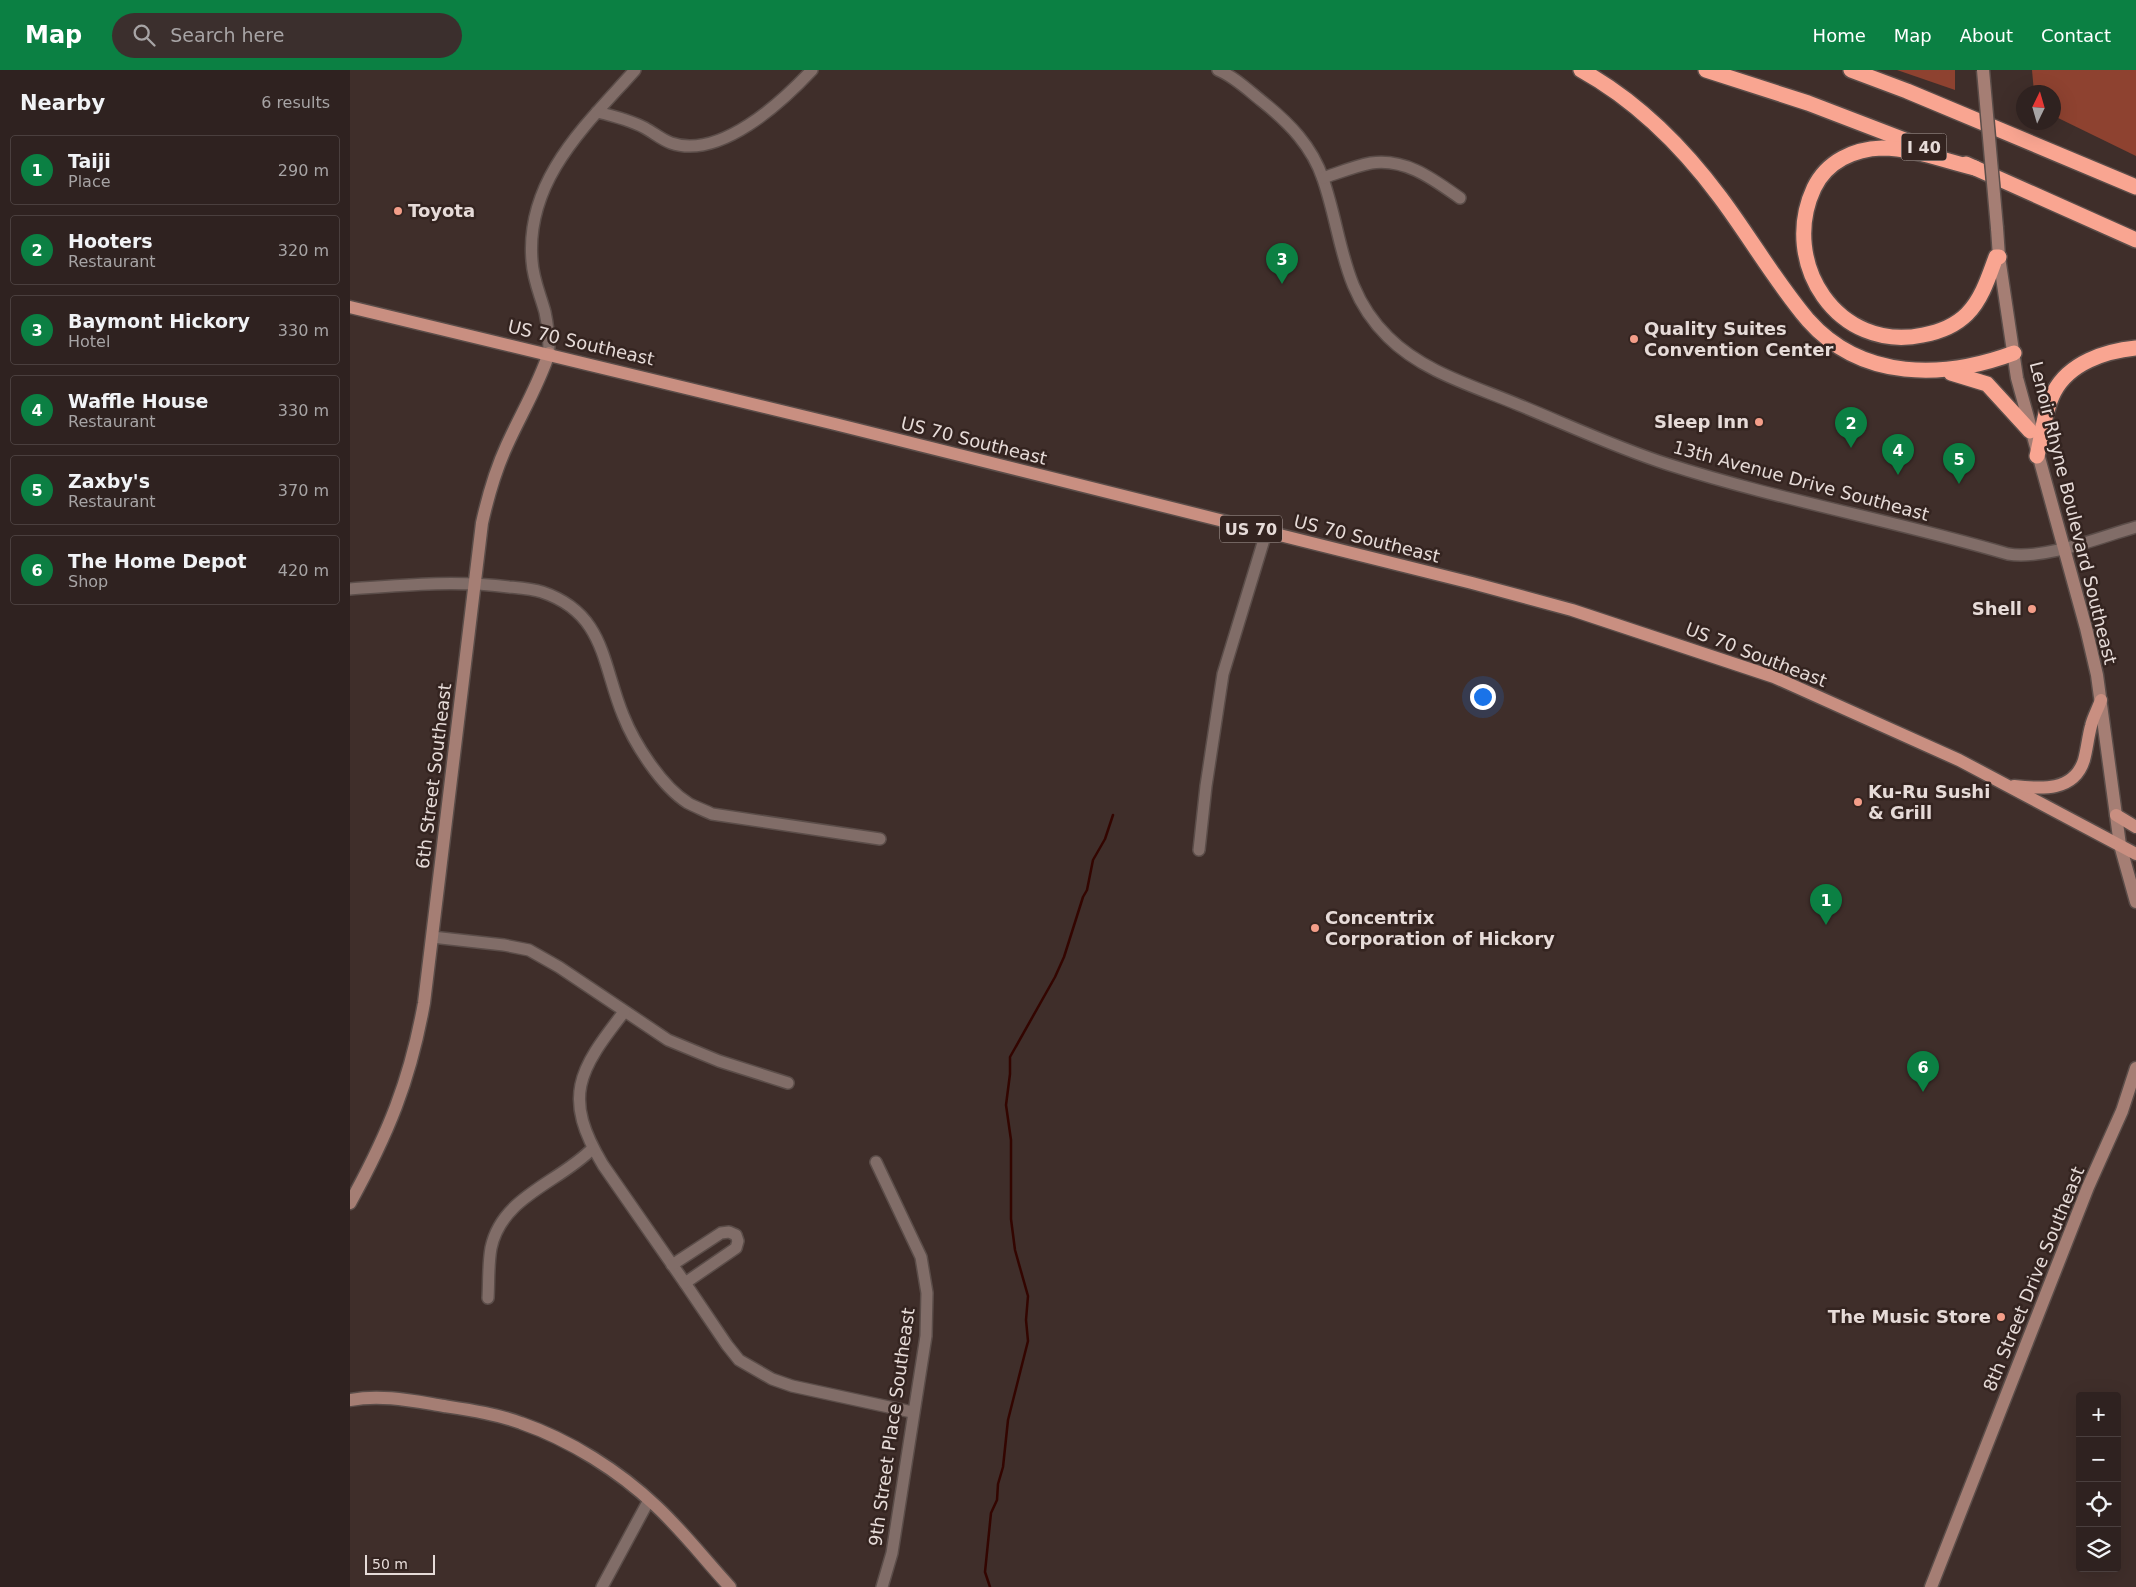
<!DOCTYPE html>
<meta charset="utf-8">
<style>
body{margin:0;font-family:"DejaVu Sans",sans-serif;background:#3b2f2d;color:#f1f3f6}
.controls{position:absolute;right:15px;bottom:15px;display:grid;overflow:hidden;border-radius:5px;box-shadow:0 5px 20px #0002}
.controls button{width:45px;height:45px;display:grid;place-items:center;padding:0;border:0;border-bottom:1px solid #4a3f3e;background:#2f2220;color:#f1f3f6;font:25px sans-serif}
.compass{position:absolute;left:1666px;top:15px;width:45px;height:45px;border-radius:50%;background:#2f2220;box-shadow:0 5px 20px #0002;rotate:5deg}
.scale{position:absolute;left:15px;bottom:12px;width:70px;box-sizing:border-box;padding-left:5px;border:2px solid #e6dbd8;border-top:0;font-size:14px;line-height:18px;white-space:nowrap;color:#e6dbd8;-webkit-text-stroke:4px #342420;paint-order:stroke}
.you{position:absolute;left:1132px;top:626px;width:18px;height:18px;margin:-12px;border:4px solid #fff;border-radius:50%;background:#1a73e8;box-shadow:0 0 0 8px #1a73e833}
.badge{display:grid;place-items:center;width:32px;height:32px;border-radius:50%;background:#0b8043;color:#fff;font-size:16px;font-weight:700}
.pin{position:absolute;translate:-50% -41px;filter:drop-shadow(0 1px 2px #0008)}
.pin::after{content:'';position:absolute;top:26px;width:18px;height:15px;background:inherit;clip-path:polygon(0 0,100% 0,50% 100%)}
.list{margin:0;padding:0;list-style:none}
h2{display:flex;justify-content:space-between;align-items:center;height:65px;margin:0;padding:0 20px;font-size:21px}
h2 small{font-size:16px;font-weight:400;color:#a7a4a5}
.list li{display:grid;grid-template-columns:32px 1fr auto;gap:15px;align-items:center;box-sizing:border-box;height:70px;margin:0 10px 10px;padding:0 10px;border:1px solid #4a3f3e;border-radius:5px}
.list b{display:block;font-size:19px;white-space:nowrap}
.list p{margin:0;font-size:16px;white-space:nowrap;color:#a7a4a5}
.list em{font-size:16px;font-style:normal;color:#a7a4a5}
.icon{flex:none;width:28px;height:28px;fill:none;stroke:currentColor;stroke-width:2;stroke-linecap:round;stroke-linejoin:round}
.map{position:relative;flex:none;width:1786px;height:1517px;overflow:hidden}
header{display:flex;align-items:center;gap:30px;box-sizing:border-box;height:70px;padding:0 25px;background:#0b8043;color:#fff}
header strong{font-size:24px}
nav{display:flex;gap:28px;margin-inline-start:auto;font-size:18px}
.search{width:350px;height:45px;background:#3b2f2d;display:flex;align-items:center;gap:12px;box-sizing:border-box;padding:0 18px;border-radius:28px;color:#a7a4a5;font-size:19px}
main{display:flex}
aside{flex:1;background:#2f2220}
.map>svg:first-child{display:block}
.green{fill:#8e4230}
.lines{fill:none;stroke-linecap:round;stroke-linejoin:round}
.stream{stroke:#330500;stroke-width:2.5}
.street-casing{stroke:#5b4d49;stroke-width:14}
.secondary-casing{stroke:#5b4d49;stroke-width:15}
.primary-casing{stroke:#5b4d49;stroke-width:15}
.highway-casing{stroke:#5b4d49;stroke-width:18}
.street{stroke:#816d68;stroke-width:11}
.secondary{stroke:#a57e74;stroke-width:12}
.primary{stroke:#c98f81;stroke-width:12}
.highway{stroke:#f9a591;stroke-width:15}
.secondary-bridge-casing{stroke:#5b4d49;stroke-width:15;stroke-linecap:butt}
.secondary-bridge{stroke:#a57e74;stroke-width:12}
.poi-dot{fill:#f49e89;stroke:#342420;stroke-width:2}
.labels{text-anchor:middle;stroke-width:5;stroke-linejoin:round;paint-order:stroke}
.shield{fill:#342420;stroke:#b1a4a1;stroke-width:1}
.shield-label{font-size:16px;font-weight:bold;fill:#e6dbd8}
.poi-label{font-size:18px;font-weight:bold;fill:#e6dbd8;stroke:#342420;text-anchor:start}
.street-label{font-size:18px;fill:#e6dbd8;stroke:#342420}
</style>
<header>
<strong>Map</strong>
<div class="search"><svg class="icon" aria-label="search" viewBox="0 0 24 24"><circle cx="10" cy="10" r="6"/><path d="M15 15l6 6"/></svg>Search here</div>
<nav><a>Home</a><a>Map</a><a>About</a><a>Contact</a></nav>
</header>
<main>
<aside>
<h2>Nearby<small>6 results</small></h2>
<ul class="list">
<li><span class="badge">1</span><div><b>Taiji</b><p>Place</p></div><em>290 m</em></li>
<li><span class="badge">2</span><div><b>Hooters</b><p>Restaurant</p></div><em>320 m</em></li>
<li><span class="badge">3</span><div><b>Baymont Hickory</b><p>Hotel</p></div><em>330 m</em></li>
<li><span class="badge">4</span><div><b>Waffle House</b><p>Restaurant</p></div><em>330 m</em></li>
<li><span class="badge">5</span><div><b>Zaxby's</b><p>Restaurant</p></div><em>370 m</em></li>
<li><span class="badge">6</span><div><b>The Home Depot</b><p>Shop</p></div><em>420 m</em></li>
</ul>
</aside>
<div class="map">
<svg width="1786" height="1517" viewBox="0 0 1786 1517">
<rect width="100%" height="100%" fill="#3f2e2a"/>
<!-- green -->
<g class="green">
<polygon points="1547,0 1605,0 1605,20"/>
<polygon points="1682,0 1786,0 1786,86 1704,46 1704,22 1684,22"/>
</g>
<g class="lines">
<!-- stream -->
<polyline class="stream" points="640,1517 635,1502 641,1443 647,1430 648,1414 653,1397 658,1350 678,1271 676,1250 678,1226 665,1180 661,1149 661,1070 656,1035 660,1004 660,987 705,907 714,887 733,827 737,820 743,790 755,769 763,745"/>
<defs>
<g id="street">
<path d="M868,0C885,7 899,21 913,32C939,53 962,76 973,109C993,167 991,221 1038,267C1073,302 1124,316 1169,335C1218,355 1267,378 1317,394C1429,430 1546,451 1658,484C1695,490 1750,467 1786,457"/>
<path d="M247,42C264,46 280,50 295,58C304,63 312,70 321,73C370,90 432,32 462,0"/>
<path d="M973,108C988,103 1005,96 1021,93C1056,88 1083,109 1110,128"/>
<path d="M199,283C199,269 198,256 195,242C190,224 183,209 182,191C175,110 236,55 285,0"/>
<path d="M0,519C53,515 106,510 159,517C169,518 182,519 192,522C255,543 252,594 273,645C284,673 311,716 338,733C345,737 354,740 362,744L530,769"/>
<polyline points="849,780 856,716 873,604 916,463"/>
<polyline points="82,867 154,875 179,880 209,897 318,970 369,991 438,1013"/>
<path d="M274,942C228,1001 212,1027 253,1095L335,1213L377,1275L389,1290L422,1309L442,1316L562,1342"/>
<polyline points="526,1092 571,1187 577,1223 576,1266 542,1483 532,1517"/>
<polyline points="322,1195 371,1163 379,1162 386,1165 388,1171 386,1178 335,1213"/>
<path d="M138,1228C139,1212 138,1195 141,1178C152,1126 209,1113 243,1078"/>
<polyline points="252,1517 299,1430"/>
</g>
<g id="secondary">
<polyline points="1647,158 1649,187 1667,308 1736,558 1747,605 1770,775 1786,832"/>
<path d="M0,1133C38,1064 60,1011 74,933L132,453C138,426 145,401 157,375C171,344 188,316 199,283"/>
<path d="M0,1330C32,1324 63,1331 94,1336C120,1340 147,1344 171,1353C220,1370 269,1401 306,1436C333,1461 355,1490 380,1517"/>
<polyline points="1581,1517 1738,1117 1772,1041 1786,998"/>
</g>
<g id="primary">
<polyline points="0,237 485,354 1122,513 1222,540 1424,607 1609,690 1786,784"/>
<path d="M1664,716C1691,719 1724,722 1734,690C1737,679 1738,667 1741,656C1743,647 1748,639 1751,630"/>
<polyline points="1766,745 1786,757"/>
</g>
<g id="highway">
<path d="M1231,0C1287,31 1332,76 1370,127C1400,167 1425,211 1458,250C1512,311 1594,309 1664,283"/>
<polyline points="1356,0 1458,33 1578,79"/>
<polyline points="1501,0 1557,21 1786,117"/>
<polyline points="1616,94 1786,170"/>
<path d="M1625,98C1595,91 1563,78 1532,78C1504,79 1477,91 1464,118C1429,193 1488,283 1573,265C1589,262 1606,255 1617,244C1632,229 1639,206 1646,187H1649"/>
<polyline points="1601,303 1637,314 1680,361"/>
<path d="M1687,386C1692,366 1694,341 1704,322C1719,293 1755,281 1786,278"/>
</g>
</defs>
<!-- street casing -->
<use href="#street" class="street-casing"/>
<!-- secondary casing -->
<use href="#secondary" class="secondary-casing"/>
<!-- primary casing -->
<use href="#primary" class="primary-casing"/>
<!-- highway casing -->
<use href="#highway" class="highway-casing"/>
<!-- street -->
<use href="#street" class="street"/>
<!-- secondary -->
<use href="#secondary" class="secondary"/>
<!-- primary -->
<use href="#primary" class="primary"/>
<!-- highway -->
<use href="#highway" class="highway"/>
<defs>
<polyline id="secondary-bridge" points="1633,0 1647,158"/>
</defs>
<!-- secondary-bridge casing -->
<use href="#secondary-bridge" class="secondary-bridge-casing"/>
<!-- secondary-bridge -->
<use href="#secondary-bridge" class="secondary-bridge"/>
</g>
<!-- markers -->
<g class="poi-dot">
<circle cx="48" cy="141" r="5"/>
<circle cx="1284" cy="269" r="5"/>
<circle cx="1409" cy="352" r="5"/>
<circle cx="1682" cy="539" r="5"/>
<circle cx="1508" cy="732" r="5"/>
<circle cx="965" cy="858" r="5"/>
<circle cx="1651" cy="1247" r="5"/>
</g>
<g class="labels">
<!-- shield labels -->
<g class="shield">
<rect x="1551.5" y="63.5" width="45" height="27" rx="4"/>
<rect x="870" y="445.5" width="62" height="27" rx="4"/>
</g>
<g class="shield-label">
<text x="1574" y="83">I 40</text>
<text x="901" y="465">US 70</text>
</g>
<!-- poi labels -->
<g class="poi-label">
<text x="58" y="147">Toyota</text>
<text x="1294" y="265">Quality Suites<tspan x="1294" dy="21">Convention Center</tspan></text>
<text x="1399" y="358" text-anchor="end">Sleep Inn</text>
<text x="1672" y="545" text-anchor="end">Shell</text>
<text x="1518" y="728">Ku-Ru Sushi<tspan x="1518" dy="21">&amp; Grill</tspan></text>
<text x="975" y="854">Concentrix<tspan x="975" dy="21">Corporation of Hickory</tspan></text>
<text x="1641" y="1253" text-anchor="end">The Music Store</text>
</g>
<!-- street labels -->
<g class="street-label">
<text transform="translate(231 273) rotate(13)" y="6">US 70 Southeast</text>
<text transform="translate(624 371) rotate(14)" y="6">US 70 Southeast</text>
<text transform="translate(1451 411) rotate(15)" y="6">13th Avenue Drive Southeast</text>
<text transform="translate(1723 443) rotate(76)" y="6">Lenoir Rhyne Boulevard Southeast</text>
<text transform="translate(1017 469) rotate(14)" y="6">US 70 Southeast</text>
<text transform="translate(1406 585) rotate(21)" y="6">US 70 Southeast</text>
<text transform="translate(84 706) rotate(-83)" y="6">6th Street Southeast</text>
<text transform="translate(1684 1209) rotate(-68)" y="6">8th Street Drive Southeast</text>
<text transform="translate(542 1357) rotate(-82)" y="6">9th Street Place Southeast</text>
</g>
</g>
</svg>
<div class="controls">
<button>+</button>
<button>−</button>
<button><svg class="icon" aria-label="locate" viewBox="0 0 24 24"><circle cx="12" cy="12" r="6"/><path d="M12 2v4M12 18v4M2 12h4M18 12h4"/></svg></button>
<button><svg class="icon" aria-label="layers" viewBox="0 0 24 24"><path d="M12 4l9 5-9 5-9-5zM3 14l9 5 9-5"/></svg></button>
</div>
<svg class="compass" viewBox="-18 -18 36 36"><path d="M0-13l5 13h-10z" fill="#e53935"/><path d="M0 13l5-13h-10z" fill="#a7a4a5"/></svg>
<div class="scale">50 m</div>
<div class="you"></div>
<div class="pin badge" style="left:1476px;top:855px">1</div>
<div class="pin badge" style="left:1501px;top:378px">2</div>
<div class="pin badge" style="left:932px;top:214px">3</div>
<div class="pin badge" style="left:1548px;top:405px">4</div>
<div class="pin badge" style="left:1609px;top:414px">5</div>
<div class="pin badge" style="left:1573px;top:1022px">6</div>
</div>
</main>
